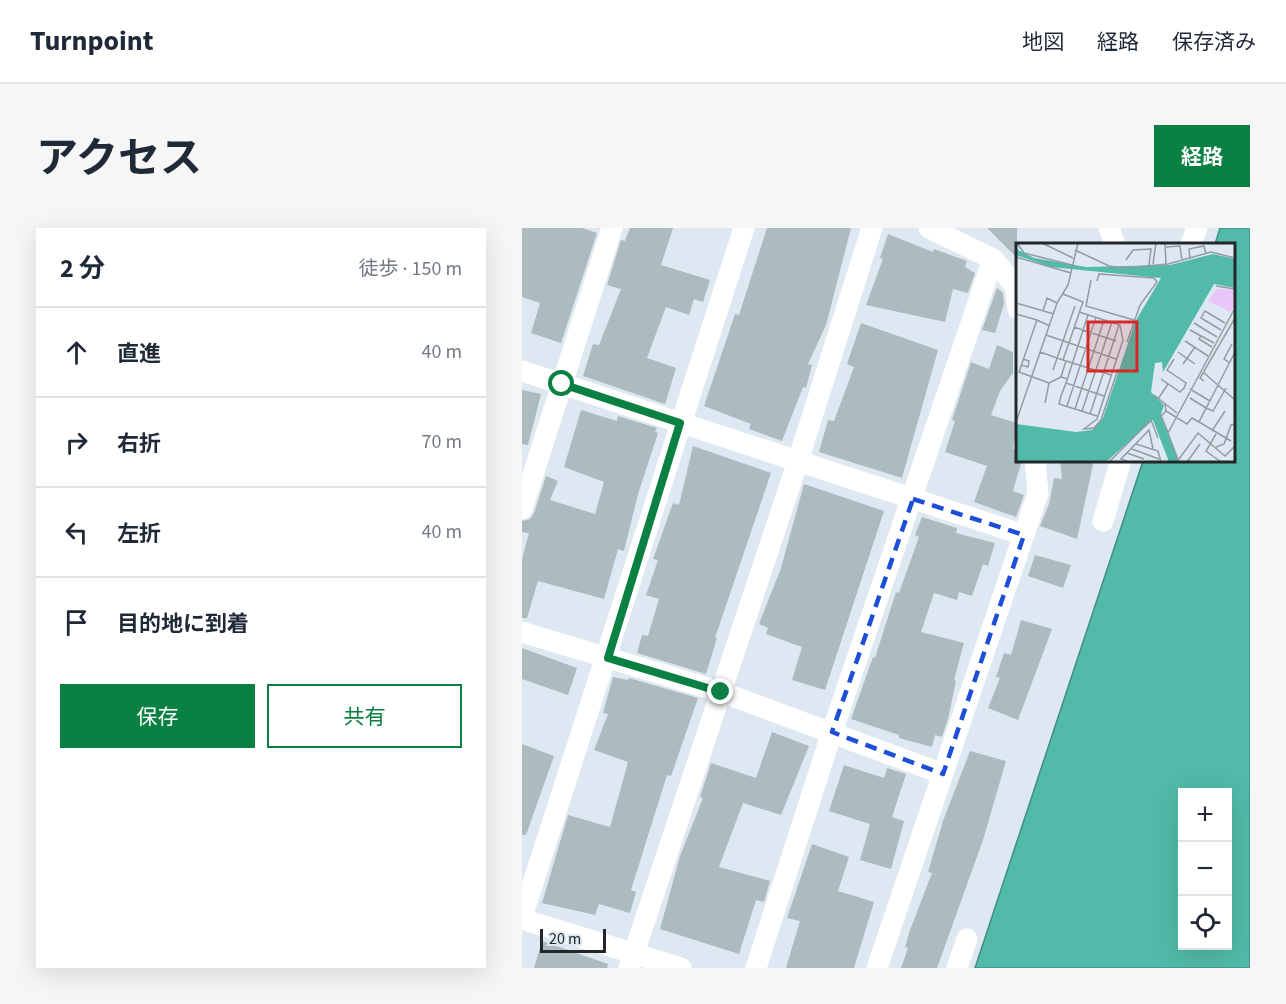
<!DOCTYPE html>
<html lang="ja">
<meta charset="utf-8">
<style>
body{margin:0;font-family:"Source Sans 3","Noto Sans JP",sans-serif;background:#f6f6f7;color:#1f2937}
.controls{position:absolute;right:18px;bottom:18px;display:grid;overflow:hidden;border-radius:0px;box-shadow:0 6px 24px #0002}
.controls button{width:54px;height:54px;display:grid;place-items:center;padding:0;border:0;border-bottom:2px solid #e0e1e3;background:#fff;color:#1f2937;font:30px sans-serif}
.scale{position:absolute;left:18px;bottom:15px;width:66px;box-sizing:border-box;padding-left:6px;border:3px solid #23272a;border-top:0;font-size:16px;line-height:21px;white-space:nowrap;color:#23272a;-webkit-text-stroke:4px #dee8f2;paint-order:stroke}
.stop{position:absolute;width:18px;height:18px;margin:-14px;border:4px solid #0b8043;border-radius:50%;background:#fff}
.stop.end{background:#0b8043;border-color:#fff;box-shadow:0 2px 6px #0008}
.list{margin:0;padding:0;list-style:none}
h2{display:flex;justify-content:space-between;align-items:center;height:78px;margin:0;padding:0 24px;font-size:26px}
h2 small{font-size:20px;font-weight:400;color:#747a83}
.list li{display:grid;grid-template-columns:39px 1fr auto;gap:18px;align-items:center;box-sizing:border-box;height:90px;padding:0 24px;border-top:2px solid #e0e1e3}
.list b{display:block;font-size:22px;white-space:nowrap}
.list em{font-size:20px;font-style:normal;color:#747a83}
.actions{display:flex;gap:12px;padding:18px 24px}
.actions a{flex:1;padding:14px 0;border:2px solid #0b8043;border-radius:0px;text-align:center;font-size:21px;color:#0b8043}
.actions .main{background:#0b8043;color:#fff}
.icon{flex:none;width:33px;height:33px;fill:none;stroke:currentColor;stroke-width:2;stroke-linecap:round;stroke-linejoin:round}
.map{position:relative;flex:none;width:728px;height:740px;overflow:hidden;border-radius:0px}
header{display:flex;align-items:center;gap:36px;box-sizing:border-box;height:84px;padding:0 30px;background:#fff;border-bottom:2px solid #e0e1e3}
header strong{font-size:28px}
nav{display:flex;gap:33px;margin-inline-start:auto;font-size:21px}
.intro{display:flex;align-items:center;justify-content:space-between;box-sizing:border-box;height:144px;padding:0 36px}
h1{margin:0;font-size:42px}
.button{padding:15px 27px;border-radius:0px;background:#0b8043;color:#fff;font-size:21px;font-weight:700}
main{display:flex;gap:36px;padding:0 36px}
aside{flex:1;background:#fff;border-radius:0px;box-shadow:0 6px 24px #0002}
.map>svg:first-child{display:block}
.water{fill:#51baa8;stroke:#438e82;stroke-width:1.5;fill-rule:evenodd}
.building{fill:#acbbbe}
.lines{fill:none;stroke-linecap:round;stroke-linejoin:round}
.minor{stroke:#fff;stroke-width:21}
.route{stroke:#0b8043;stroke-width:8}
.marked{fill:none;stroke:#1d4ed8;stroke-width:4.5;stroke-dasharray:12 8;stroke-linejoin:round}
.inset-road{fill:none;stroke:#939ba2;stroke-width:1.5}
.view{fill:#d62828;fill-opacity:0.15;stroke:#d62828;stroke-width:3}
.inset-edge{fill:none;stroke:#23272a;stroke-width:3}
</style>
<header>
<strong>Turnpoint</strong>
<nav><a>地図</a><a>経路</a><a>保存済み</a></nav>
</header>
<div class="intro"><h1>アクセス</h1><a class="button">経路</a></div>
<main>
<aside>
<h2>2 分<small>徒歩 · 150 m</small></h2>
<ul class="list">
<li><svg class="icon" aria-label="ahead" viewBox="0 0 24 24"><path d="M12 20V5M6 11l6-6 6 6"/></svg><div><b>直進</b></div><em>40 m</em></li>
<li><svg class="icon" aria-label="right" viewBox="0 0 24 24"><path d="M7 20v-9h11M14 6l5 5-5 5"/></svg><div><b>右折</b></div><em>70 m</em></li>
<li><svg class="icon" aria-label="left" viewBox="0 0 24 24"><path d="M17 20v-9H6M10 6l-5 5 5 5"/></svg><div><b>左折</b></div><em>40 m</em></li>
<li><svg class="icon" aria-label="arrive" viewBox="0 0 24 24"><path d="M6 21V4h12l-3 4 3 4H6"/></svg><div><b>目的地に到着</b></div></li>
</ul>
<div class="actions"><a class="main">保存</a><a>共有</a></div>
</aside>
<div class="map">
<svg width="728" height="740" viewBox="0 0 728 740">
<rect width="100%" height="100%" fill="#dee8f2"/>
<!-- water -->
<path class="water" d="M698,0H728V740H453L621,233L712,232V16H693ZM660,564H706V718H660Z"/>
<!-- building -->
<g class="building">
<polygon points="0,0 60,0 75,5 39,115 9,105 18,75 0,69"/>
<polygon points="108,0 151,0 139,37 188,52 181,74 172,71 167,87 144,79 125,130 154,140 143,176 61,148 71,116 77,117 99,61 85,57 99,12 103,13"/>
<polygon points="245,0 329,0 304,97 286,136 290,137 284,160 281,159 260,213 227,201 229,196 182,178 213,86 217,87"/>
<polygon points="465,0 495,0 495,30"/>
<polygon points="366,6 411,24 412,21 445,33 443,39 453,45 446,65 431,61 423,94 344,77 361,31 358,30"/>
<polygon points="475,60 481,65 482,76 473,105 460,102"/>
<polygon points="339,95 416,122 380,250 297,224 306,192 312,193 332,139 325,136"/>
<polygon points="475,117 491,124 491,145 478,163 469,187 495,195 491,221 495,222 495,232 500,232 491,263 502,267 494,289 452,274 465,238 423,224 433,193 430,192 449,134 467,141"/>
<polygon points="0,162 19,166 6,217 0,216"/>
<polygon points="59,182 95,193 96,188 135,200 133,204 136,205 116,266 102,323 96,321 82,371 16,353 5,390 0,390 0,331 7,305 0,304 0,293 8,291 12,285 24,248 36,253 28,272 73,286 82,254 42,239"/>
<polygon points="171,218 249,245 193,410 195,410 184,446 115,425 120,407 126,408 137,371 124,367 136,332 131,331 151,275 157,277"/>
<polygon points="538,232 572,232 555,311 518,298 527,276 532,250 540,251"/>
<polygon points="282,256 362,283 303,462 270,452 280,419 244,406 246,400 237,396 259,340"/>
<polygon points="400,289 435,300 434,305 473,315 466,338 461,336 450,368 437,364 435,372 412,365 399,404 442,415 432,452 434,453 426,491 420,509 413,507 410,519 377,510 377,507 329,491 351,429 353,430 374,364 377,365 397,309 393,307"/>
<polygon points="513,327 549,337 541,360 506,348"/>
<polygon points="499,392 530,401 496,492 466,480 478,450 474,449 482,425 489,427"/>
<polygon points="0,420 55,440 46,467 0,451"/>
<polygon points="91,449 106,452 107,450 176,470 149,548 145,547 109,662 114,664 108,685 77,676 73,687 20,675 46,587 88,599 106,534 72,522 86,486 81,485"/>
<polygon points="250,504 287,518 259,587 221,575 197,639 248,653 242,674 234,672 217,726 138,701 158,628 181,570 178,569 189,535 234,550"/>
<polygon points="0,516 32,528 4,607 0,607"/>
<polygon points="448,523 484,533 461,612 415,740 379,740 386,720 383,719 388,702 410,645 406,644 421,593"/>
<polygon points="322,537 362,550 365,540 384,546 370,589 382,593 369,641 338,632 348,596 307,583"/>
<polygon points="290,616 327,629 316,663 352,674 332,740 264,740 278,693 265,690"/>
<polygon points="20,713 86,736 85,740 12,740"/>
</g>
<g class="lines">
<!-- minor -->
<g class="minor">
<polyline points="407,0 471,31 493,58 496,81"/>
<polyline points="587,0 593,16"/>
<polyline points="669,16 675,0"/>
<polyline points="0,143 502,307"/>
<polyline points="0,281 90,0"/>
<polyline points="581,293 599,232"/>
<polyline points="0,404 199,464 421,546"/>
<polyline points="0,689 222,0"/>
<polyline points="0,691 159,740"/>
<polyline points="107,740 276,233 350,0"/>
<polyline points="234,740 310,504 471,31"/>
<polyline points="355,740 516,265 513,232"/>
<polyline points="435,740 445,711"/>
</g>
</g>
<g class="lines">
<!-- route -->
<polyline class="route" points="40,156 158,195 86,430 199,464"/>
</g>
<!-- marked area -->
<path class="marked" d="M391,271L502,307L421,546L310,504Z"/>
<!-- overview -->
<g transform="translate(494 15)">
<rect width="219" height="219" fill="#dee8f2"/>
<path d="M200,46L219,47V61L214,69L192,58Z" fill="#e8c6f8"/>
<path d="M0,6L18,15L70,24L154,22L197,11L219,16V45L198,41L147,129L146,119L139,120L135,149L148,162L145,171L163,219H153L137,177L90,219H0V181L60,189L76,187L87,175L119,79L145,35L35,24L0,12Z" fill="#51baa8"/>
<path class="inset-road" d="M1,0L8,10L56,22M26,0L57,15M149,0L150,21M150,4L164,3L166,18M59,7L93,23L108,25L152,21L195,9L219,15M0,14L55,30M174,16L173,6L188,3L190,11M110,17L117,7L135,6L133,22M137,21L140,0M75,37L70,63L118,77M81,38L83,31L138,35L141,39L124,62L111,99M200,43L219,46M0,60L38,71M27,68L31,55L41,60M63,69L104,82M0,71L21,77M178,80L201,94M58,84L100,98M174,87L198,100M205,87L185,75L189,68L209,80M30,92L100,116M185,93L183,96L196,104M169,98L192,113M24,109L47,117L67,59L47,51M162,109L179,121M47,117L95,132M50,118L45,134L52,136M214,120L208,116L216,101M167,121L179,104M5,122L12,124L13,118L7,116M102,126L85,177L78,185L68,186L81,176L107,97L104,82M37,127L59,63M187,129L219,157M145,136L164,149L168,145L170,140L151,127L158,116M188,138L184,135L219,75M33,140L3,129L21,77L34,83M50,140L72,72M174,146L194,158M138,152L161,170M174,155L190,165M142,156L152,141M29,160L33,140L45,134M149,161L150,168L171,181L176,175L183,179M51,163L80,74M190,165L197,168L210,145M59,166L88,77M66,168L96,79M150,168L145,173L152,189M74,171L103,82M81,173L43,161L45,153L50,140L88,153M0,179L41,60L52,42L62,0M196,188L209,168M200,191L190,208L205,219M215,198L183,179L219,109M120,201L142,208L145,219M200,204L208,201L215,182L219,181M116,206L143,216M111,210L128,216M163,216L182,190L209,213L219,203M93,219L135,177L142,195M113,219L105,216L133,187L137,206M163,219L152,190L219,65M171,219L184,201"/>
<path class="view" d="M72,79H121V128H72Z"/>
<rect width="219" height="219" class="inset-edge"/>
</g>
</svg>
<div class="controls">
<button>+</button>
<button>−</button>
<button><svg class="icon" aria-label="locate" viewBox="0 0 24 24"><circle cx="12" cy="12" r="6"/><path d="M12 2v4M12 18v4M2 12h4M18 12h4"/></svg></button>
</div>
<div class="scale">20 m</div>
<div class="stop" style="left:40px;top:156px"></div>
<div class="stop end" style="left:199px;top:464px"></div>
</div>
</main>
